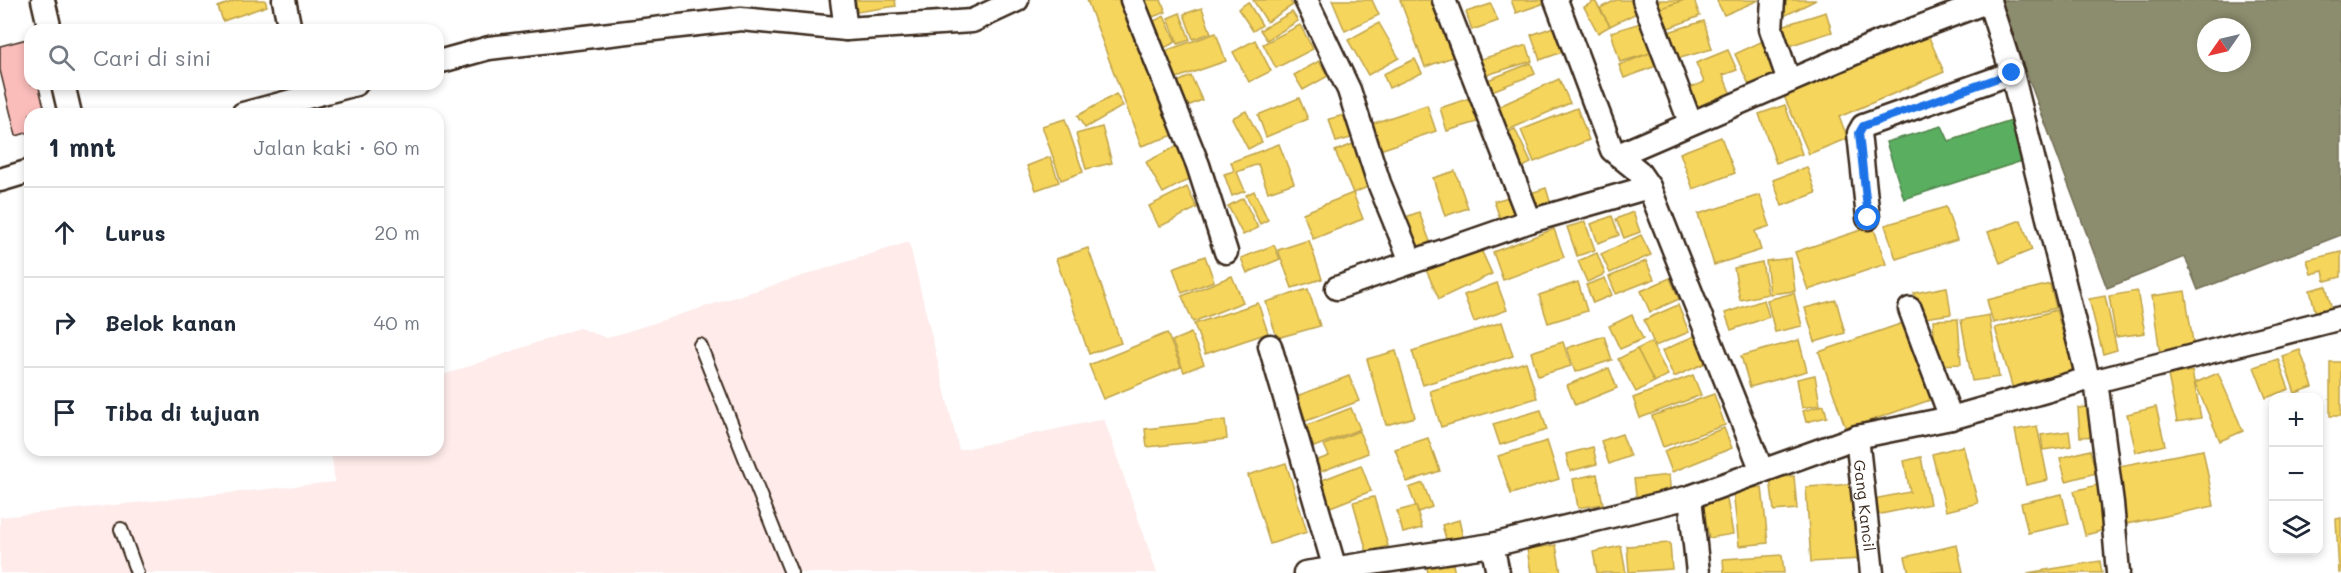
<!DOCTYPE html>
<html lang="id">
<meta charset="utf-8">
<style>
body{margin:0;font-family:Mali,sans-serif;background:#f6f6f7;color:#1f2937}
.controls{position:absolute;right:18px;bottom:18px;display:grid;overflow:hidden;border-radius:12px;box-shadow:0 3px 9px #0003}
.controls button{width:54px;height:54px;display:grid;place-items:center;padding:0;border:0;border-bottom:2px solid #e0e1e3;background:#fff;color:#1f2937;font:30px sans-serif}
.compass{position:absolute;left:2197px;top:18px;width:54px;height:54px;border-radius:50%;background:#fff;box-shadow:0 3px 9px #0003;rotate:236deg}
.stop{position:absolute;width:18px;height:18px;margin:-14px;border:4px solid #1a73e8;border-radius:50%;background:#fff}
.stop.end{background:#1a73e8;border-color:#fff;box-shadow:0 2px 6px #0008}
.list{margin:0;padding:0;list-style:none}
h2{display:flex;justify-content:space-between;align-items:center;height:78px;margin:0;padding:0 24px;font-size:26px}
h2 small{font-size:20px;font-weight:400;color:#747a83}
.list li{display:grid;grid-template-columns:39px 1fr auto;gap:18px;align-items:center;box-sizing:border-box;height:90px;padding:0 24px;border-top:2px solid #e0e1e3}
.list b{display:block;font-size:22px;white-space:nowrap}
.list em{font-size:20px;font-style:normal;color:#747a83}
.icon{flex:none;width:33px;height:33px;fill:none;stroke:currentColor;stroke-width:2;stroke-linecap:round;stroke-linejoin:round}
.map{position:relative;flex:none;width:2341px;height:573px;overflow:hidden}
.search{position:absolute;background:#fff;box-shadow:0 3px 9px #0003;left:24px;top:24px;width:420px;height:66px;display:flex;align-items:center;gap:15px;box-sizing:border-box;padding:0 21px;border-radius:18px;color:#747a83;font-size:22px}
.panel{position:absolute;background:#fff;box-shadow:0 3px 9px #0003;left:24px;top:108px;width:420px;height:348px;border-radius:18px}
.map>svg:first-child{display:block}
.built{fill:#feebea}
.homes{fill:#f6d55c;stroke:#bea249;stroke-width:1.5}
.public{fill:#5aae61;stroke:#51864d;stroke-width:1.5}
.industry{fill:#8c8c6e;stroke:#746f56;stroke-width:1.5;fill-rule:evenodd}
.building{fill:#fabdba;stroke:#3b2a1e;stroke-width:1.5}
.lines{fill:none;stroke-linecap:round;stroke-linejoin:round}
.lane-casing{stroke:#3b2a1e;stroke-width:16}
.street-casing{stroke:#3b2a1e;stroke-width:27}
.lane{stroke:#fff;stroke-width:12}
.street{stroke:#fff;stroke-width:22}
.route{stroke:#1a73e8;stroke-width:8}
.labels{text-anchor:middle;stroke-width:6;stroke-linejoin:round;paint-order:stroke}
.street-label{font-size:16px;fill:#3b2a1e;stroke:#fff}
</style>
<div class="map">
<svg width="2341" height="573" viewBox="0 0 2341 573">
<rect width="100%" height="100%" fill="#fff"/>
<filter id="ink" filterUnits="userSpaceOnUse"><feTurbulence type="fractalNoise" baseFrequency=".0167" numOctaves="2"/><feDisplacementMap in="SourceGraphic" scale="12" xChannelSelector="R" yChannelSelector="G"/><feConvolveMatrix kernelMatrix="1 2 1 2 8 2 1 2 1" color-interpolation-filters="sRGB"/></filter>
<g filter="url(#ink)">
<!-- built -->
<polygon class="built" points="909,242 959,450 1104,419 1157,573 0,573 0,517 335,482 331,450 438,450 438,377 579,328 607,338"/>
<!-- homes -->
<g class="homes">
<polygon points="237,0 265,0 267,6 223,21 218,7"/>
<polygon points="856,0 895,0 896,6 857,12"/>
<polygon points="1087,0 1125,0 1174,135 1141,146"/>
<polygon points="1136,0 1161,0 1166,12 1144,20"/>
<polygon points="1253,0 1289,0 1293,5 1267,22"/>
<polygon points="1332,0 1372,0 1379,15 1345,31"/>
<polygon points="1400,0 1438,0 1458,55 1425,67"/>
<polygon points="1511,0 1551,0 1551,1 1516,13"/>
<polygon points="1616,0 1635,0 1641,11 1610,26 1600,8"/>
<polygon points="1656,0 1684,0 1659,9"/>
<polygon points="1684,0 1694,0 1700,16 1666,29 1659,9"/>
<polygon points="1719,0 1759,0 1724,15 1717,1"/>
<polygon points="1776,0 1816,0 1784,16"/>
<polygon points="1595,1 1610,26 1598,33 1584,7"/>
<polygon points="1248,2 1262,25 1253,31 1238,9"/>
<polygon points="1491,4 1498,21 1472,30 1466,12"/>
<polygon points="1202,8 1211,33 1193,39 1184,14"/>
<polygon points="1292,12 1298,21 1267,40 1260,30"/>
<polygon points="1826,12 1832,32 1782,48 1775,28"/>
<polygon points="1180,13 1190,40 1178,44 1168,18"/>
<polygon points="1164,16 1176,42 1160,50 1148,24"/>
<polygon points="1704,21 1712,49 1673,60 1665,33"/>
<polygon points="1644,22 1654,52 1620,62 1611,32"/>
<polygon points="1379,23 1399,58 1368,75 1348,40"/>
<polygon points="1300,25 1313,49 1276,68 1263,44"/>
<polygon points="1559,25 1568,50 1540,60 1531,35"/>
<polygon points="1216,33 1226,61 1171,80 1162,52"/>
<polygon points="1928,35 1944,72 1839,117 1848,138 1809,154 1784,96"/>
<polygon points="1255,40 1271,71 1249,82 1233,52"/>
<polygon points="1763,41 1771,59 1783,76 1752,91 1735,54"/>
<polygon points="1527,45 1532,61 1483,76 1478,60"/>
<polygon points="1728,50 1737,70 1723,75 1732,97 1696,112 1687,89 1704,82 1696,63"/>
<polygon points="1650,53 1656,66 1624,78 1619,65"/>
<polygon points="1415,59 1422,73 1389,88 1383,74"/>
<polygon points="1319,61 1328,76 1303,90 1294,75"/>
<polygon points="1531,63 1535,74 1492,91 1488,80"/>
<polygon points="1191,76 1202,100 1183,108 1173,84"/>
<polygon points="1559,79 1570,103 1501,133 1491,110"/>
<polygon points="1116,94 1123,106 1085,128 1077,116"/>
<polygon points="1473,97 1481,121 1447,131 1440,108"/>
<polygon points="1299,98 1308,119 1266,137 1258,115"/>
<polygon points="1427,105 1436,131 1377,151 1368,125"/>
<polygon points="1785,105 1802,154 1776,163 1759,114"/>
<polygon points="1577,108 1589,140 1534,162 1521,130"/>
<polygon points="1246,111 1262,142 1248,149 1232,118"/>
<polygon points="1348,114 1355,137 1336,142 1329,119"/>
<polygon points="1065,119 1083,172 1061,180 1042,126"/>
<polygon points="2015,120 2028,159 1962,180 1949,141"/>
<polygon points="1102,127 1112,163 1086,169 1076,134"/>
<polygon points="1515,129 1531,163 1515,171 1499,136"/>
<polygon points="1721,137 1735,173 1693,189 1680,153"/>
<polygon points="1356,143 1373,185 1353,193 1335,151"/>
<polygon points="1181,144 1197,175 1163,193 1146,162"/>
<polygon points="1279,144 1294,183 1268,192 1258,164 1237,172 1245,191 1232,196 1224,174 1234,171 1231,162"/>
<polygon points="1050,157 1059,182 1036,190 1027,166"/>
<polygon points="1807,167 1816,193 1782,206 1773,180"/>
<polygon points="1455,171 1468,208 1445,216 1433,178"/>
<polygon points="1187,187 1197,208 1159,227 1149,206"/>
<polygon points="1546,188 1552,208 1531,214 1525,195"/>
<polygon points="1254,191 1268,220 1260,224 1246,195"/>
<polygon points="1353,193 1363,219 1313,239 1303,213"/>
<polygon points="1517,195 1524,214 1501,221 1494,201"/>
<polygon points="1760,195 1770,226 1755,231 1761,250 1714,265 1698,214"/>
<polygon points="1243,198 1258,228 1243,235 1228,206"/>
<polygon points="1946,207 1957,240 1896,259 1885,225"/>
<polygon points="1419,212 1432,247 1411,255 1398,220"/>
<polygon points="1633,212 1640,232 1624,238 1616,219"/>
<polygon points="1612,216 1619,235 1598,243 1591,224"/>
<polygon points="2021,220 2032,250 2000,263 1988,232"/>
<polygon points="1585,222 1595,250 1577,256 1567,227"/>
<polygon points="1873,226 1886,264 1808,290 1795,252"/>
<polygon points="1554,229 1564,257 1503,280 1493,252"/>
<polygon points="1641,235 1651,255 1610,273 1601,254"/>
<polygon points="1309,240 1322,279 1292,288 1278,250"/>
<polygon points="1478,243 1492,274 1439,299 1423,263"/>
<polygon points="1274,245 1280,259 1247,273 1241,258"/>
<polygon points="1088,248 1121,343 1089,354 1056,259"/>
<polygon points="2341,252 2341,277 2325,281 2323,271 2311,274 2307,260"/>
<polygon points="1597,253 1605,274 1587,282 1578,261"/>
<polygon points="1205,256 1214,281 1182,293 1173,268"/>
<polygon points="1791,258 1795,291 1770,294 1766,261"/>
<polygon points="1646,261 1654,279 1616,294 1609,277"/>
<polygon points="1762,262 1768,294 1740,300 1734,268"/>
<polygon points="1232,276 1243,302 1193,322 1182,296"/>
<polygon points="1605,278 1612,295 1593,303 1586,285"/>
<polygon points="1670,278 1679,299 1650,312 1641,291"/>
<polygon points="1578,282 1587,311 1548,323 1539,295"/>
<polygon points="1497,283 1507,310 1474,322 1464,295"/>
<polygon points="2050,284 2056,308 1993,323 1987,300"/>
<polygon points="2326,286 2333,314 2317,318 2310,290"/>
<polygon points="1947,287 1951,314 1918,319 1914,293"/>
<polygon points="1308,289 1320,326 1277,338 1266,302"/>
<polygon points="2137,291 2145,333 2116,337 2109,296"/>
<polygon points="2185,291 2194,349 2160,354 2152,296"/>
<polygon points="1794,293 1802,326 1775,332 1767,300"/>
<polygon points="2105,296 2117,350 2103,354 2089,299"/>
<polygon points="1764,300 1769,317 1731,330 1725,313"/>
<polygon points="1836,300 1845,333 1815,342 1805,308"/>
<polygon points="1258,303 1268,333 1205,354 1194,324"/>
<polygon points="1678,305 1689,332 1655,346 1644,320"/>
<polygon points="2056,310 2074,371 2013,389 1995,328"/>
<polygon points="1632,315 1643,339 1620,349 1609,326"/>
<polygon points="1989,315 1999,377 1972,381 1961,320"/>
<polygon points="1958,319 1961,364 1936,365 1933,320"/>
<polygon points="1502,322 1513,356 1423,385 1412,351"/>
<polygon points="1906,322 1933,399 1846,429 1819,352"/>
<polygon points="1167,333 1181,367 1103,399 1089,365"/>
<polygon points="1191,333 1204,364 1184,372 1172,341"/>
<polygon points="1698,334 1710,361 1674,377 1662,351"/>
<polygon points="1604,336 1612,360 1575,372 1567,348"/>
<polygon points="1799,340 1807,371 1750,387 1741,356"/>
<polygon points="1563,342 1571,366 1538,376 1531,352"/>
<polygon points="1651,342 1668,375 1654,382 1637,349"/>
<polygon points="1637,349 1654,382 1636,392 1618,359"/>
<polygon points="2300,350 2313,387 2295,393 2282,356"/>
<polygon points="1396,351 1415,417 1386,425 1367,359"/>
<polygon points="2278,359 2289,389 2266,398 2254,367"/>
<polygon points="1526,362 1537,398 1441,427 1430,391"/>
<rect x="2330" y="362" width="11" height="54"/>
<polygon points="1609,368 1617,388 1575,405 1567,385"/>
<polygon points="2192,371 2201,418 2177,422 2168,375"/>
<polygon points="2218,373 2243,431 2220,441 2195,383"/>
<polygon points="1693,375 1701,395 1640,418 1633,398"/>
<polygon points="1815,375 1820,405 1802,408 1797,379"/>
<polygon points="1349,376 1359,401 1306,421 1297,396"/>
<polygon points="1714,394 1725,425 1663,447 1652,416"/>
<polygon points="1824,405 1827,417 1806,422 1803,411"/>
<polygon points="2097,406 2100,436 2080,437 2078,408"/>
<polygon points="2156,407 2165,445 2136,452 2127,414"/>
<polygon points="1351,408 1360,429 1314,447 1305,426"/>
<polygon points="1541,410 1547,430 1500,445 1493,424"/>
<polygon points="1225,420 1227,439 1147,447 1145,429"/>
<polygon points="2037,426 2048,480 2026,485 2015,430"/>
<polygon points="1724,428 1732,448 1672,472 1664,451"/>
<polygon points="1359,431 1368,453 1320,472 1315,461 1329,456 1324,445"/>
<polygon points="2069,431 2071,446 2043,450 2041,435"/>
<polygon points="1622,434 1630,456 1609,464 1601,441"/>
<polygon points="1428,438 1440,471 1407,482 1395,449"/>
<polygon points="1547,441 1559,479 1511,494 1498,456"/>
<polygon points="1963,446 1978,503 1946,511 1932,454"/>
<polygon points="1593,447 1597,464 1570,471 1566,454"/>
<polygon points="2090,450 2096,473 2066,481 2060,458"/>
<polygon points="2203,450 2214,506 2126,524 2114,467"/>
<polygon points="1921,457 1930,504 1876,515 1873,499 1910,492 1904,461"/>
<polygon points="1286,463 1307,532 1270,544 1248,475"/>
<polygon points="1361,465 1371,491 1328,508 1317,482"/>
<polygon points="1597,474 1603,504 1578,508 1573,479"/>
<polygon points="1669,475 1671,498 1637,502 1634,479"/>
<polygon points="1794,476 1797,509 1774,511 1770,478"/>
<polygon points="1423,483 1432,507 1418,512 1409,488"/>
<polygon points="1855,484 1860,559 1811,562 1806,487"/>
<polygon points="2101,484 2113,528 2085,535 2074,491"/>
<polygon points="1762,487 1768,543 1739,546 1733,490"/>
<polygon points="1726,494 1733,534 1709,538 1702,498"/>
<polygon points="2062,494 2069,524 2028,533 2021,503"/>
<polygon points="1374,497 1388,546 1367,552 1353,502"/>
<polygon points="1416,506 1422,528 1403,533 1397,511"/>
<polygon points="2341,518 2341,573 2339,573 2336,519"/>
<polygon points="1459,520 1464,542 1448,546 1442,525"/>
<polygon points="1670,543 1672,569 1629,572 1627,546"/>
<polygon points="1556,545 1561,573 1531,573 1527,549"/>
<polygon points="1957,545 1963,572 1909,573 1905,557"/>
<polygon points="1621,546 1626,573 1597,573 1593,552"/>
<polygon points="1782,555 1784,573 1724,573 1723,559"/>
<polygon points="1451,557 1455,573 1428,573 1426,563"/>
<polygon points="2100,561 2102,573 2027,573"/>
</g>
<!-- public -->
<polygon class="public" points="2015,120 2028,159 1904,199 1886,142 1942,126 1949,141"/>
<!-- industry -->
<path class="industry" d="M1999,0H2341V235L2198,290L2185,257L2107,288ZM2206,27H2242V63H2206Z"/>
<!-- building -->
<polygon class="building" points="27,39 30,50 30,84 38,84 46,114 30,114 30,132 16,136 0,70 0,46"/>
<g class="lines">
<defs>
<g id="lane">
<polyline points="700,345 791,573"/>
<polyline points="121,529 137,573"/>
</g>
<g id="street">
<polyline points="43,0 50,30"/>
<polyline points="284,0 290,30"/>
<polyline points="842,0 846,29"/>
<polyline points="1132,0 1198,165 1226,252"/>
<polyline points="1306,0 1349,90 1379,183 1411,261"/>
<polyline points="1444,0 1530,221"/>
<polyline points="1556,0 1612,150 1638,171 1649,187 1762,471"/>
<polyline points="1644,0 1690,122"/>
<polyline points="1773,0 1771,29 1789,81"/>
<polyline points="438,62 489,48 741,19 846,29 972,21 1017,0"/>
<polyline points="63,84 70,114"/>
<polyline points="243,114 356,84"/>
<polyline points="1618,155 1880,42 1989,1 2012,73 2088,379"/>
<polyline points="0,180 30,171"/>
<polyline points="1868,218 1859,133 1863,126 2012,73"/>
<polyline points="1337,288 1530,221 1649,187"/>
<polyline points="1910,309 1951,418"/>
<polyline points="1270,346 1335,569"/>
<polyline points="2096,381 2112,503 2118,573"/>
<path id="s1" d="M1857,437L1872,573"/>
<polyline points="1690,497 1698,573"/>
<polyline points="1492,545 1498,573"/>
<polyline points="1305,573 1492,545 1690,497 1857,437 1951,418 2088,379 2096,381 2341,318"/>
</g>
</defs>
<!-- lane casing -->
<use href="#lane" class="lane-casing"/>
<!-- street casing -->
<use href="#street" class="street-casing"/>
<!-- lane -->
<use href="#lane" class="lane"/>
<!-- street -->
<use href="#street" class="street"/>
</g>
</g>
<g class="lines" filter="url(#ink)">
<!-- route -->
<polyline class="route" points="1868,218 1859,133 1863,126 2012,73"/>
</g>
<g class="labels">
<!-- street labels -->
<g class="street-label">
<text dy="6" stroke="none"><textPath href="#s1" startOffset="69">Gang Kancil</textPath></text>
</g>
</g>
</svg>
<div class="controls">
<button>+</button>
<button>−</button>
<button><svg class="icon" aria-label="layers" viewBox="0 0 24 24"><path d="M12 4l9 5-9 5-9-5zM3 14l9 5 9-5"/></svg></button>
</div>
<svg class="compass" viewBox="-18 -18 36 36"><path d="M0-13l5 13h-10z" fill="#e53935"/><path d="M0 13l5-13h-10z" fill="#747a83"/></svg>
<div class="stop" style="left:1868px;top:218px"></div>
<div class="stop end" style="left:2012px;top:73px"></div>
<div class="search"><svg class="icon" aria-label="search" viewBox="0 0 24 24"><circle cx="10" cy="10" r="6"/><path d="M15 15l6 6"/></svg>Cari di sini</div>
<section class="panel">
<h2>1 mnt<small>Jalan kaki · 60 m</small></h2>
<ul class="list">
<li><svg class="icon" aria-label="ahead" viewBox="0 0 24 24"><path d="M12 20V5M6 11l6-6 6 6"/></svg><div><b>Lurus</b></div><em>20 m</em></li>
<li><svg class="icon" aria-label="right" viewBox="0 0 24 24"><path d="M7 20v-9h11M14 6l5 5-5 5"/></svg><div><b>Belok kanan</b></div><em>40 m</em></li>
<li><svg class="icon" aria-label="arrive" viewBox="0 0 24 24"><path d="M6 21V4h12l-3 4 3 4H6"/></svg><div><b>Tiba di tujuan</b></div></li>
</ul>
</section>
</div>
